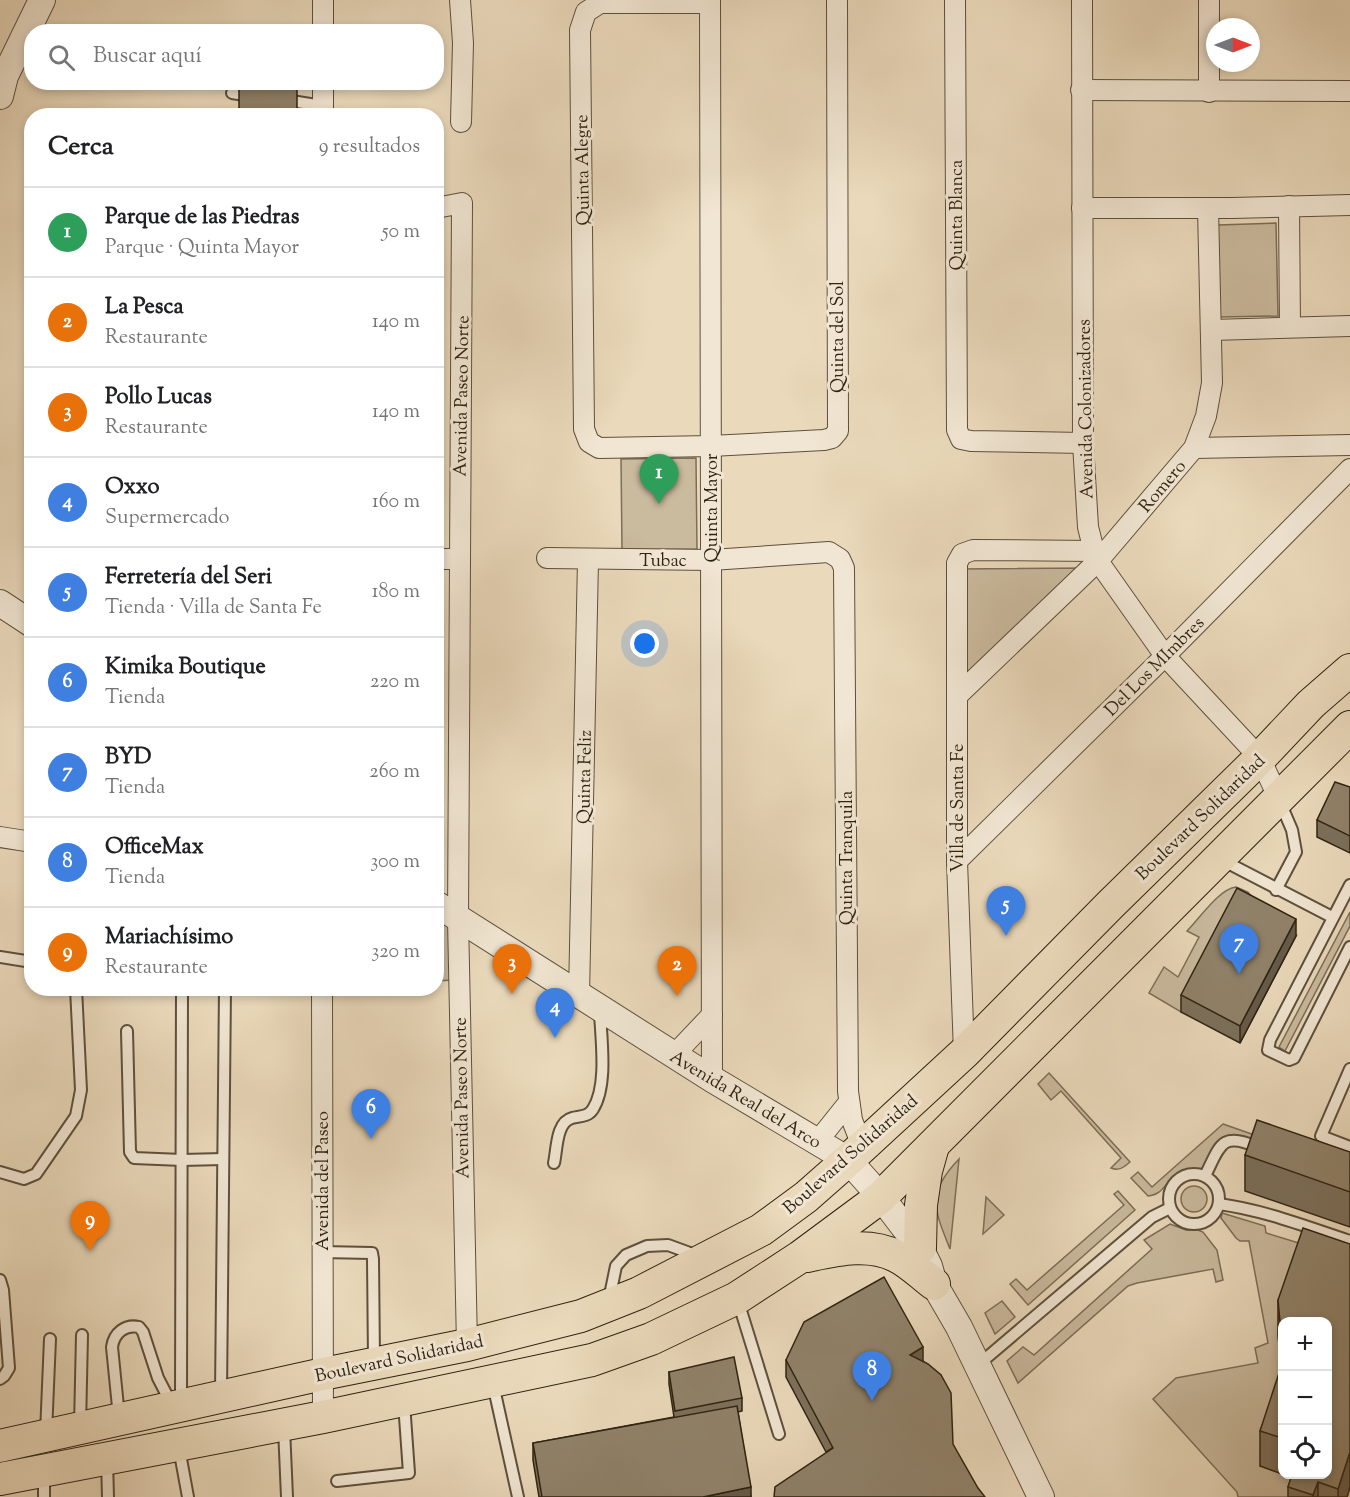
<!DOCTYPE html>
<html lang="es">
<meta charset="utf-8">
<style>
body{margin:0;font-family:"Sorts Mill Goudy",serif;background:#f2f2f2;color:#202124}
.controls{position:absolute;right:18px;bottom:18px;display:grid;overflow:hidden;border-radius:12px;box-shadow:0 3px 9px #0003}
.controls button{width:54px;height:54px;display:grid;place-items:center;padding:0;border:0;border-bottom:2px solid #e0e0e0;background:#fff;color:#202124;font:30px sans-serif}
.compass{position:absolute;left:1206px;top:18px;width:54px;height:54px;border-radius:50%;background:#fff;box-shadow:0 3px 9px #0003;rotate:90deg}
.you{position:absolute;left:645px;top:644px;width:21px;height:21px;margin:-15px;border:4px solid #fff;border-radius:50%;background:#1a73e8;box-shadow:0 0 0 9px #1a73e833}
.badge{display:grid;place-items:center;width:39px;height:39px;border-radius:50%;background:#db2777;color:#fff;font-size:20px;font-weight:700}
.pin{position:absolute;translate:-50% -50px;filter:drop-shadow(0 2px 3px #0008)}
.pin::after{content:'';position:absolute;top:32px;width:21px;height:18px;background:inherit;clip-path:polygon(0 0,100% 0,50% 100%)}
.list{margin:0;padding:0;list-style:none}
h2{display:flex;justify-content:space-between;align-items:center;height:78px;margin:0;padding:0 24px;font-size:26px}
h2 small{font-size:20px;font-weight:400;color:#757577}
.list li{display:grid;grid-template-columns:39px 1fr auto;gap:18px;align-items:center;box-sizing:border-box;height:90px;padding:0 24px;border-top:2px solid #e0e0e0}
.list b{display:block;font-size:22px;white-space:nowrap}
.list p{margin:0;font-size:20px;white-space:nowrap;color:#757577}
.list em{font-size:20px;font-style:normal;color:#757577}
.icon{flex:none;width:33px;height:33px;fill:none;stroke:currentColor;stroke-width:2;stroke-linecap:round;stroke-linejoin:round}
.map{position:relative;flex:none;width:1350px;height:1497px;overflow:hidden}
.search{position:absolute;background:#fff;box-shadow:0 3px 9px #0003;left:24px;top:24px;width:420px;height:66px;display:flex;align-items:center;gap:15px;box-sizing:border-box;padding:0 21px;border-radius:24px;color:#757577;font-size:22px}
.panel{position:absolute;background:#fff;box-shadow:0 3px 9px #0003;left:24px;top:108px;width:420px;height:888px;border-radius:24px}
.map>svg:first-child{display:block}
.green{fill:#caba9e;stroke:#7c6e58;stroke-width:1.5}
.lines{fill:none;stroke-linecap:round;stroke-linejoin:round}
.service-casing{stroke:#5e503c;stroke-width:14}
.minor-casing{stroke:#5e503c;stroke-width:22}
.tertiary-casing{stroke:#5e503c;stroke-width:28}
.primary-casing{stroke:#2f2312;stroke-width:34}
.service{stroke:#f1e6d3;stroke-width:10}
.minor{stroke:#f1e6d3;stroke-width:20}
.tertiary{stroke:#f1e6d3;stroke-width:26}
.primary{stroke:#ead9bb;stroke-width:32}
.wall{fill:#7c705b;stroke:#2f2312;stroke-width:1.5}
.shaded-wall{fill:#655b4a;stroke:#2f2312;stroke-width:1.5}
.building{fill:#90826a;stroke:#2f2312;stroke-width:1.5}
.labels{text-anchor:middle;stroke-width:6;stroke-linejoin:round;paint-order:stroke}
.street-label{font-size:18px;fill:#2f2312;stroke:#f1e6d3}
</style>
<div class="map">
<svg width="1350" height="1497" viewBox="0 0 1350 1497">
<rect width="100%" height="100%" fill="#ead9bb"/>
<filter id="stains"><feTurbulence type="fractalNoise" baseFrequency=".00333" numOctaves="4"/><feColorMatrix values="0 0 0 0 .2 0 0 0 0 .09 0 0 0 0 .02 0 0 0 .5 -.17"/></filter>
<radialGradient id="worn" r=".72"><stop offset=".6" stop-color="#630" stop-opacity="0"/><stop offset="1" stop-color="#630" stop-opacity=".3"/></radialGradient>
<!-- green -->
<g class="green">
<polygon points="1276,223 1278,316 1220,317 1218,225"/>
<polygon points="696,458 697,549 622,550 621,459"/>
<polygon points="1089,568 958,693 959,569"/>
<path d="M1236,887L1248,892L1255,901L1237,905L1181,1012L1149,993L1164,967L1178,977L1199,937L1187,931C1200,918 1219,889 1236,887Z"/>
<polygon points="1350,912 1350,926 1285,1051 1279,1047"/>
<polygon points="436,918 450,927 452,980 437,981"/>
<path d="M1049,1073L1130,1162C1123,1168 1119,1171 1111,1168L1121,1158L1061,1091L1051,1100L1038,1084Z"/>
<path d="M1223,1124L1263,1138L1261,1143C1221,1126 1222,1135 1202,1169C1164,1167 1171,1194 1148,1196L1131,1178L1138,1172L1152,1187Z"/>
<path d="M959,1159L950,1249C934,1209 926,1193 959,1159Z"/>
<circle cx="1194" cy="1199" r="13"/>
<polygon points="1118,1191 1135,1210 1028,1305 1010,1284 1016,1279 1027,1290 1124,1205 1114,1194"/>
<polygon points="986,1197 1004,1215 983,1234"/>
<polygon points="1222,1213 1265,1226 1266,1233 1325,1251 1303,1264 1278,1335 1282,1379 1260,1466 1302,1480 1297,1497 1238,1497 1237,1492 1153,1399 1176,1378 1258,1363 1255,1348 1268,1343 1249,1241 1240,1241 1236,1238 1221,1218"/>
<polygon points="1170,1224 1186,1230 1198,1230 1203,1232 1217,1250 1223,1280 1216,1282 1213,1269 1137,1283 1128,1286 1018,1383 1007,1361 1023,1347 1034,1355 1152,1249 1144,1240"/>
<polygon points="1002,1301 1015,1317 995,1334 985,1313"/>
</g>
<g class="lines">
<defs>
<g id="service">
<polyline points="232,93 251,96"/>
<polyline points="285,100 323,106"/>
<polyline points="1222,860 1332,917"/>
<polyline points="1350,885 1270,1040 1268,1050 1289,1060 1294,1058 1350,947"/>
<polyline points="1276,890 1296,852 1292,830 1280,802"/>
<polyline points="0,957 32,962"/>
<polyline points="127,1031 130,1152 134,1158 182,1160 223,1159"/>
<polyline points="1350,1069 1321,1136 1350,1147"/>
<path d="M554,1163C557,1150 556,1122 572,1118C580,1116 588,1117 593,1109C608,1085 601,1039 600,1012"/>
<polyline points="0,1172 24,1179 36,1174 76,1116 81,1090 76,988"/>
<circle cx="1194" cy="1199" r="25"/>
<path d="M1205,1176C1220,1146 1221,1131 1257,1147"/>
<path d="M1219,1204C1264,1210 1307,1227 1350,1241"/>
<polyline points="322,1252 372,1253 373,1259 374,1360"/>
<polyline points="0,1280 3,1290 9,1368 4,1376 0,1379"/>
<polyline points="609,1300 616,1266 626,1255 647,1246 668,1245 698,1256"/>
<polyline points="738,1301 779,1434"/>
<polyline points="978,1365 1152,1217 1170,1208"/>
<polyline points="493,1384 518,1497"/>
<polyline points="221,1394 225,988"/>
<polyline points="181,1402 182,988"/>
<path d="M119,1417L112,1347C114,1333 125,1324 139,1327L143,1332L158,1378L172,1405"/>
<polyline points="80,1426 82,1335"/>
<polyline points="284,1428 287,1497"/>
<polyline points="46,1433 50,1339"/>
<polyline points="179,1448 188,1497"/>
<polyline points="107,1461 108,1497"/>
<polyline points="337,1481 409,1473 404,1403"/>
<polyline points="44,1497 44,1474"/>
</g>
<g id="minor">
<polyline points="460,0 463,43 461,122"/>
<polyline points="710,0 712,1079"/>
<polyline points="955,0 957,430 961,439 971,441 1083,443"/>
<polyline points="1082,0 1083,443 1088,527 1094,551 1098,561 1165,656 1260,758 1278,797"/>
<polyline points="1209,0 1209,92"/>
<polyline points="710,3 600,3 586,12 580,30 584,429 589,442 599,448 711,446 824,440 832,438 838,431 837,0"/>
<polyline points="323,32 323,0"/>
<polyline points="1081,90 1350,91"/>
<polyline points="323,116 323,82"/>
<polyline points="1289,206 1290,327"/>
<polyline points="436,208 462,203 458,919 467,1345"/>
<polyline points="1082,208 1232,208 1350,205"/>
<polyline points="1212,330 1350,326"/>
<polyline points="1194,448 1350,445"/>
<polyline points="547,558 711,560 829,552 840,559 844,568 848,1091 852,1120 862,1146"/>
<polyline points="436,559 459,559"/>
<polyline points="957,696 1098,561 1194,448 1206,416 1212,383 1208,208"/>
<polyline points="0,837 32,842"/>
<polyline points="957,861 1165,656 1350,469"/>
<polyline points="322,988 323,1417"/>
<polyline points="579,995 588,560"/>
<polyline points="964,1053 957,861 957,563 962,554 973,550 1094,551"/>
<polyline points="674,1055 712,1015"/>
<polyline points="817,1142 849,1102"/>
</g>
<g id="tertiary">
<polyline points="0,96 5,76 42,0"/>
<polyline points="0,603 32,624"/>
<polyline points="436,904 712,1079 848,1160 881,1197 920,1248 929,1266 934,1284 959,1327 1041,1497"/>
</g>
<g id="primary">
<polyline points="920,1248 921,1205 926,1171 933,1146"/>
<path d="M807,1256C836,1250 868,1242 896,1256C909,1262 922,1275 934,1284"/>
<polyline points="0,1446 323,1374 467,1345 581,1316 639,1293 761,1230 806,1197 848,1160 964,1053 1111,904 1260,758 1311,704 1350,670"/>
<polyline points="0,1479 323,1417 592,1360 651,1339 737,1298 800,1257 881,1197 1350,727"/>
</g>
</defs>
<!-- service casing -->
<use href="#service" class="service-casing"/>
<!-- minor casing -->
<use href="#minor" class="minor-casing"/>
<!-- tertiary casing -->
<use href="#tertiary" class="tertiary-casing"/>
<!-- primary casing -->
<use href="#primary" class="primary-casing"/>
<!-- service -->
<use href="#service" class="service"/>
<!-- minor -->
<use href="#minor" class="minor"/>
<!-- tertiary -->
<use href="#tertiary" class="tertiary"/>
<!-- primary -->
<use href="#primary" class="primary"/>
</g>
<!-- wall -->
<g class="wall">
<polygon points="1350,787 1350,853 1317,837 1317,820"/>
<polygon points="1296,936 1240,1043 1181,1012 1181,995"/>
<polygon points="1350,1152 1350,1227 1245,1191 1245,1155"/>
<polygon points="1350,1244 1350,1487 1347,1497 1288,1497 1288,1487 1292,1477 1285,1474 1328,1474 1328,1322 1282,1322 1282,1474 1260,1466 1260,1431 1282,1374 1278,1335 1278,1300"/>
<polygon points="786,1360 923,1361 941,1375 826,1452 786,1377"/>
<polygon points="669,1372 742,1398 742,1411 738,1412 751,1497 539,1497 533,1460 533,1443 674,1417 669,1384"/>
</g>
<!-- shaded-wall -->
<g class="shaded-wall">
<polygon points="1296,919 1296,936 1240,1043 1240,1026"/>
<polygon points="923,1347 923,1364 910,1355"/>
<polygon points="1350,1452 1350,1487 1347,1497 1338,1497 1338,1489"/>
<polygon points="1318,1482 1318,1497 1313,1497 1313,1495"/>
<polygon points="751,1487 751,1497 703,1497"/>
</g>
<!-- building -->
<g class="building">
<polygon points="239,87 297,88 297,116 239,116"/>
<polygon points="1335,782 1350,787 1350,836 1317,820"/>
<polygon points="1237,888 1296,919 1240,1026 1181,995"/>
<polygon points="1257,1120 1350,1152 1350,1192 1245,1155"/>
<polygon points="1303,1228 1350,1244 1350,1452 1338,1489 1318,1482 1313,1495 1288,1487 1292,1474 1328,1474 1328,1322 1282,1322 1282,1344 1278,1300"/>
<polygon points="884,1277 923,1347 910,1355 928,1364 941,1375 951,1393 953,1444 978,1488 985,1497 774,1497 775,1487 833,1448 786,1360 804,1322"/>
<polygon points="734,1357 742,1398 675,1411 669,1372"/>
<polygon points="1279,1373 1282,1374 1282,1438 1260,1431"/>
<polygon points="737,1406 751,1487 703,1497 542,1497 533,1443"/>
</g>
<g class="labels">
<!-- street labels -->
<g class="street-label">
<text transform="translate(582 170) rotate(-91)" y="6">Quinta Alegre</text>
<text transform="translate(956 215) rotate(-90)" y="6">Quinta Blanca</text>
<text transform="translate(837 337) rotate(-90)" y="6">Quinta del Sol</text>
<text transform="translate(461 396) rotate(-89)" y="6">Avenida Paseo Norte</text>
<text transform="translate(1085 409) rotate(-91)" y="6">Avenida Colonizadores</text>
<text transform="translate(1162 486) rotate(-50)" y="6">Romero</text>
<text transform="translate(711 508) rotate(-90)" y="6">Quinta Mayor</text>
<text x="663" y="566">Tubac</text>
<text transform="translate(1154 666) rotate(-45)" y="6">Del Los MImbres</text>
<text transform="translate(584 777) rotate(-89)" y="6">Quinta Feliz</text>
<text transform="translate(957 808) rotate(-90)" y="6">Villa de Santa Fe</text>
<text transform="translate(1200 817) rotate(-44)" y="6">Boulevard Solidaridad</text>
<text transform="translate(846 858) rotate(-90)" y="6">Quinta Tranquila</text>
<text transform="translate(461 1098) rotate(-91)" y="6">Avenida Paseo Norte</text>
<text transform="translate(746 1099) rotate(31)" y="6">Avenida Real del Arco</text>
<text transform="translate(850 1154) rotate(-41)" y="6">Boulevard Solidaridad</text>
<text transform="translate(322 1181) rotate(-90)" y="6">Avenida del Paseo</text>
<text transform="translate(399 1358) rotate(-12)" y="6">Boulevard Solidaridad</text>
</g>
</g>
<rect width="100%" height="100%" filter="url(#stains)"/>
<rect width="100%" height="100%" fill="url(#worn)"/>
</svg>
<div class="controls">
<button>+</button>
<button>−</button>
<button><svg class="icon" aria-label="locate" viewBox="0 0 24 24"><circle cx="12" cy="12" r="6"/><path d="M12 2v4M12 18v4M2 12h4M18 12h4"/></svg></button>
</div>
<svg class="compass" viewBox="-18 -18 36 36"><path d="M0-13l5 13h-10z" fill="#e53935"/><path d="M0 13l5-13h-10z" fill="#757577"/></svg>
<div class="you"></div>
<div class="pin badge" style="left:659px;top:504px;background:#2e9e5b">1</div>
<div class="pin badge" style="left:677px;top:996px;background:#e8710a">2</div>
<div class="pin badge" style="left:512px;top:994px;background:#e8710a">3</div>
<div class="pin badge" style="left:555px;top:1038px;background:#3f7fe0">4</div>
<div class="pin badge" style="left:1006px;top:936px;background:#3f7fe0">5</div>
<div class="pin badge" style="left:371px;top:1139px;background:#3f7fe0">6</div>
<div class="pin badge" style="left:1239px;top:974px;background:#3f7fe0">7</div>
<div class="pin badge" style="left:872px;top:1401px;background:#3f7fe0">8</div>
<div class="pin badge" style="left:90px;top:1251px;background:#e8710a">9</div>
<div class="search"><svg class="icon" aria-label="search" viewBox="0 0 24 24"><circle cx="10" cy="10" r="6"/><path d="M15 15l6 6"/></svg>Buscar aquí</div>
<section class="panel">
<h2>Cerca<small>9 resultados</small></h2>
<ul class="list">
<li><span class="badge" style="background:#2e9e5b">1</span><div><b>Parque de las Piedras</b><p>Parque · Quinta Mayor</p></div><em>50 m</em></li>
<li><span class="badge" style="background:#e8710a">2</span><div><b>La Pesca</b><p>Restaurante</p></div><em>140 m</em></li>
<li><span class="badge" style="background:#e8710a">3</span><div><b>Pollo Lucas</b><p>Restaurante</p></div><em>140 m</em></li>
<li><span class="badge" style="background:#3f7fe0">4</span><div><b>Oxxo</b><p>Supermercado</p></div><em>160 m</em></li>
<li><span class="badge" style="background:#3f7fe0">5</span><div><b>Ferretería del Seri</b><p>Tienda · Villa de Santa Fe</p></div><em>180 m</em></li>
<li><span class="badge" style="background:#3f7fe0">6</span><div><b>Kimika Boutique</b><p>Tienda</p></div><em>220 m</em></li>
<li><span class="badge" style="background:#3f7fe0">7</span><div><b>BYD</b><p>Tienda</p></div><em>260 m</em></li>
<li><span class="badge" style="background:#3f7fe0">8</span><div><b>OfficeMax</b><p>Tienda</p></div><em>300 m</em></li>
<li><span class="badge" style="background:#e8710a">9</span><div><b>Mariachísimo</b><p>Restaurante</p></div><em>320 m</em></li>
</ul>
</section>
</div>
